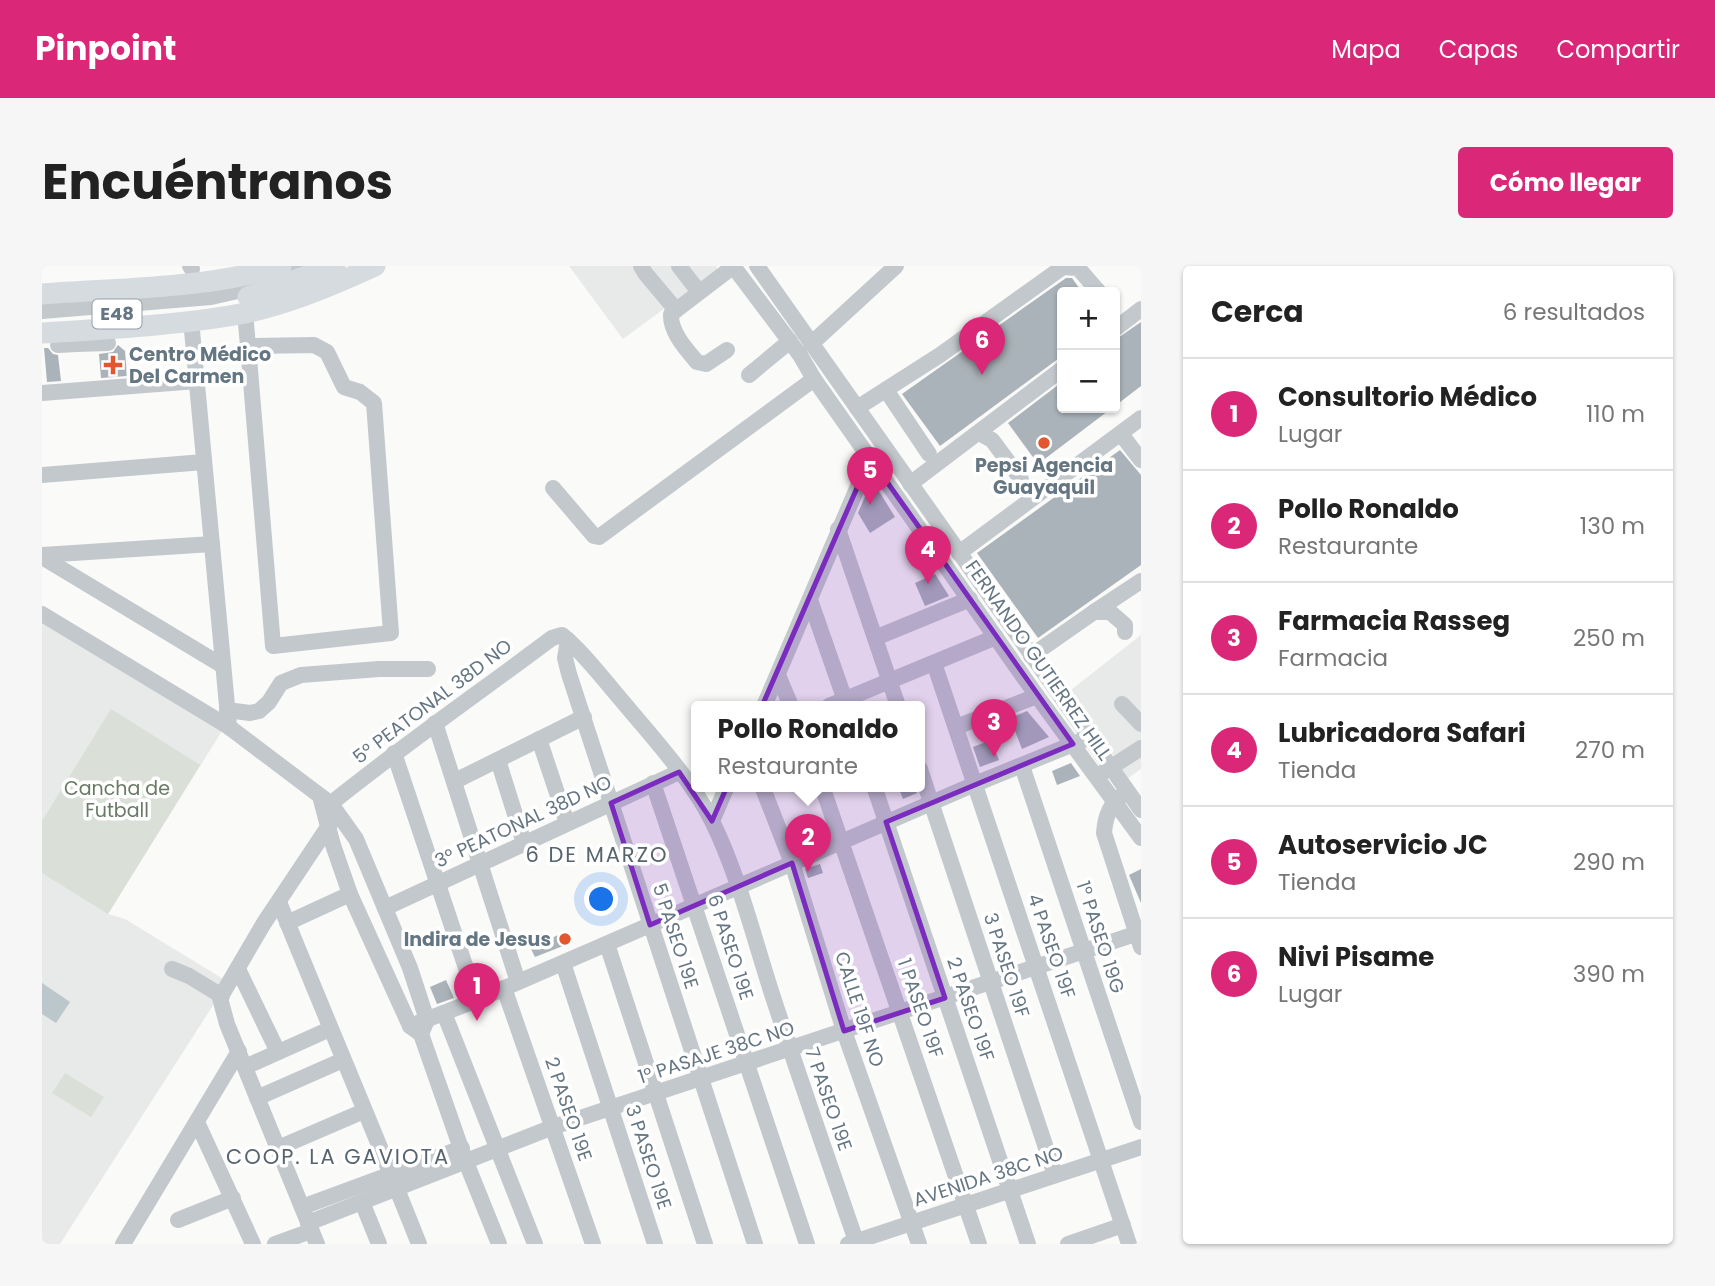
<!DOCTYPE html>
<html lang="es">
<meta charset="utf-8">
<style>
body{margin:0;font-family:Poppins,sans-serif;background:#f6f6f6;color:#222}
.controls{position:absolute;right:21px;top:21px;display:grid;overflow:hidden;border-radius:7px;box-shadow:0 2px 5px #0004}
.controls button{width:63px;height:63px;display:grid;place-items:center;padding:0;border:0;border-bottom:2px solid #e0e0e0;background:#fff;color:#222;font:35px sans-serif}
.you{position:absolute;left:560px;top:634px;width:24px;height:24px;margin:-18px;border:5px solid #fff;border-radius:50%;background:#1a73e8;box-shadow:0 0 0 10px #1a73e833}
.badge{display:grid;place-items:center;width:46px;height:46px;border-radius:50%;background:#db2777;color:#fff;font-size:23px;font-weight:700}
.pin{position:absolute;translate:-50% -58px;filter:drop-shadow(0 2px 4px #0008)}
.pin::after{content:'';position:absolute;top:37px;width:24px;height:21px;background:inherit;clip-path:polygon(0 0,100% 0,50% 100%)}
.popup{position:absolute;left:649px;top:435px;width:234px;height:91px;box-sizing:border-box;display:grid;place-content:center;border-radius:7px;background:#fff;filter:drop-shadow(0 2px 5px #0005);font-size:23px;white-space:nowrap;color:#767676}
.popup b{font-size:26px;color:#222}
.popup::after{content:'';position:absolute;left:50%;top:100%;margin-left:-14px;border:14px solid transparent;border-top-color:#fff}
.list{margin:0;padding:0;list-style:none}
h2{display:flex;justify-content:space-between;align-items:center;height:91px;margin:0;padding:0 28px;font-size:30px}
h2 small{font-size:23px;font-weight:400;color:#767676}
.list li{display:grid;grid-template-columns:46px 1fr auto;gap:21px;align-items:center;box-sizing:border-box;height:112px;padding:0 28px;border-top:2px solid #e0e0e0}
.list b{display:block;font-size:26px;white-space:nowrap}
.list p{margin:0;font-size:23px;white-space:nowrap;color:#767676}
.list em{font-size:23px;font-style:normal;color:#767676}
.map{position:relative;flex:none;width:1099px;height:978px;overflow:hidden;border-radius:7px}
header{display:flex;align-items:center;gap:42px;box-sizing:border-box;height:98px;padding:0 35px;background:#db2777;color:#fff}
header strong{font-size:33px}
nav{display:flex;gap:38px;margin-inline-start:auto;font-size:24px}
.intro{display:flex;align-items:center;justify-content:space-between;box-sizing:border-box;height:168px;padding:0 42px}
h1{margin:0;font-size:49px}
.button{padding:18px 32px;border-radius:7px;background:#db2777;color:#fff;font-size:24px;font-weight:700}
main{display:flex;gap:42px;padding:0 42px}
aside{flex:1;background:#fff;border-radius:7px;box-shadow:0 2px 5px #0004}
.map>svg:first-child{display:block}
.built{fill:#e8e9e9}
.green{fill:#dadfd7}
.water{fill:#bbc7cb}
.building{fill:#aab3b9}
.lines{fill:none;stroke-linecap:round;stroke-linejoin:round}
.minor{stroke:#c3c8cc;stroke-width:16}
.major{stroke:#d6dbdf;stroke-width:21}
.marked{fill:#7b2cbf;fill-opacity:0.2;stroke:#7b2cbf;stroke-width:5;stroke-linejoin:round}
.poi-dot{fill:#e4572e;stroke:#fff;stroke-width:2.5}
.labels{text-anchor:middle;stroke-width:7;stroke-linejoin:round;paint-order:stroke}
.shield{fill:#fff;stroke:#939fa8;stroke-width:2}
.shield-label{font-size:18px;font-weight:bold;fill:#657683}
.poi-label{font-size:19px;font-weight:bold;fill:#657683;stroke:#fff;text-anchor:start}
.street-label{font-size:19px;fill:#657683;stroke:#fff}
.park-label{font-size:19px;fill:#687a64;stroke:#fff}
.neighbourhood-label{font-size:21px;letter-spacing:2px;fill:#57646e;stroke:#fff}
</style>
<header>
<strong>Pinpoint</strong>
<nav><a>Mapa</a><a>Capas</a><a>Compartir</a></nav>
</header>
<div class="intro"><h1>Encuéntranos</h1><a class="button">Cómo llegar</a></div>
<main>
<div class="map">
<svg width="1099" height="978" viewBox="0 0 1099 978">
<rect width="100%" height="100%" fill="#fafaf8"/>
<!-- built -->
<g class="built">
<polygon points="527,0 674,0 676,3 581,73"/>
<polygon points="0,355 180,465 66,648 83,653 186,716 18,978 0,978"/>
<polygon points="1099,369 1099,503 1086,512 1029,424"/>
</g>
<!-- green -->
<g class="green">
<polygon points="69,443 158,499 66,648 0,607 0,555"/>
<polygon points="23,807 62,831 49,851 10,827"/>
</g>
<!-- water -->
<polygon class="water" points="0,717 28,736 14,757 0,748"/>
<!-- building -->
<g class="building">
<polygon points="1024,12 1030,12 1040,26 1020,26 1020,90 898,180 860,128"/>
<polygon points="1099,56 1099,120 1073,140 1073,74"/>
<polygon points="76,79 83,85 85,110 59,112 57,88 71,86"/>
<polygon points="2,82 6,82 11,88 16,89 19,115 5,116"/>
<polygon points="1020,116 1020,142 1070,142 996,198 966,157"/>
<polygon points="1078,184 1099,209 1099,299 996,372 935,287"/>
<polygon points="830,214 853,251 828,267 816,247"/>
<polygon points="893,308 907,330 883,340 873,317"/>
<polygon points="985,445 1007,471 980,483 968,452"/>
<polygon points="949,474 957,494 938,501 931,481"/>
<polygon points="1029,497 1038,510 1015,519 1010,505"/>
<polygon points="856,520 873,520 875,527 861,533"/>
<polygon points="778,598 781,607 766,612 763,603"/>
<polygon points="1099,603 1099,637 1087,609"/>
<polygon points="526,665 531,676 493,691 488,681"/>
<polygon points="404,714 412,732 395,738 388,721"/>
</g>
<g class="lines">
<!-- minor -->
<g class="minor">
<polyline points="148,0 150,3"/>
<polyline points="599,0 603,7 634,44"/>
<polyline points="637,0 657,26"/>
<polyline points="691,0 758,89 772,113 995,430 1099,572"/>
<polyline points="715,0 1099,544"/>
<polyline points="230,9 258,0"/>
<polyline points="0,45 169,31 217,20"/>
<polyline points="203,47 206,80 231,380 349,367 332,137 318,126 302,121 285,86 272,79 206,80"/>
<polyline points="149,54 187,461"/>
<polyline points="1073,63 1099,43"/>
<polyline points="34,65 35,78 66,77"/>
<polyline points="769,78 854,0"/>
<polyline points="16,79 35,78"/>
<path d="M685,84L664,98L655,96C644,83 628,66 629,48L692,0"/>
<polyline points="707,109 748,75"/>
<polyline points="844,124 887,188"/>
<polyline points="0,127 155,115"/>
<polyline points="815,142 898,89 1021,1 1036,2 1057,26"/>
<polyline points="937,167 950,174 979,213"/>
<polyline points="1079,168 1099,194"/>
<polyline points="0,209 162,196"/>
<polyline points="868,218 1020,103"/>
<polyline points="511,222 552,270 557,271 772,113"/>
<polyline points="796,263 856,440"/>
<polyline points="917,287 1099,152"/>
<polyline points="0,289 170,278"/>
<polyline points="0,291 181,400"/>
<polyline points="768,334 805,440"/>
<polyline points="1052,346 1099,315"/>
<polyline points="0,348 187,461 289,538 314,573 368,702 385,754 379,768"/>
<polyline points="833,372 928,333"/>
<polyline points="526,374 523,392 527,408 713,978"/>
<polyline points="989,390 1052,346 1068,346 1083,359 1083,366"/>
<polyline points="892,397 1087,978"/>
<polyline points="736,409 749,440"/>
<polyline points="1080,438 1099,458"/>
<polyline points="722,440 828,192"/>
<polyline points="787,440 954,371"/>
<polyline points="185,444 208,447 217,445 227,436 239,417 259,409 337,403 386,403"/>
<polyline points="393,457 476,716"/>
<polyline points="914,461 995,430"/>
<polyline points="497,473 525,557"/>
<polyline points="352,487 428,714"/>
<polyline points="456,494 482,577"/>
<polyline points="980,500 1099,856"/>
<polyline points="878,503 1013,909"/>
<polyline points="1060,507 1099,482"/>
<polyline points="413,515 542,451"/>
<polyline points="611,517 765,978"/>
<polyline points="720,520 750,597 802,765 877,978"/>
<polyline points="780,520 937,978"/>
<polyline points="832,520 986,978"/>
<path d="M1079,530C1067,539 1063,553 1062,567L1099,681"/>
<polyline points="279,534 291,579 308,628 368,760 379,768 422,891 457,978"/>
<path d="M282,543C356,483 434,429 510,372L520,369C543,388 561,413 581,436C611,472 649,513 670,555C697,610 712,673 731,731C758,814 787,896 815,978"/>
<polyline points="670,555 685,520"/>
<path d="M237,636C283,750 332,864 377,978"/>
<polyline points="343,642 637,506"/>
<polyline points="245,657 308,628"/>
<polyline points="565,678 663,978"/>
<polyline points="521,697 613,978"/>
<polyline points="130,703 147,710 180,730"/>
<polyline points="196,703 236,786"/>
<polyline points="462,722 551,978"/>
<polyline points="402,747 493,978"/>
<polyline points="368,760 435,734 933,518 1046,472"/>
<polyline points="203,801 288,763"/>
<polyline points="215,832 301,794"/>
<polyline points="155,856 211,978"/>
<polyline points="236,882 322,845"/>
<polyline points="320,936 337,978"/>
<polyline points="260,941 420,882"/>
<polyline points="136,954 191,932"/>
<polyline points="266,957 511,861 1099,666"/>
<polyline points="81,978 197,785"/>
<polyline points="233,978 269,965"/>
<polyline points="275,978 185,758 178,732 222,657 290,555"/>
<polyline points="806,978 1099,881"/>
<polyline points="1026,978 1081,959"/>
</g>
<!-- major -->
<g class="major">
<path d="M0,28C79,22 163,23 239,0"/>
<polyline points="206,31 293,0"/>
<path d="M0,67C62,63 125,60 187,50C237,42 287,21 333,0"/>
</g>
</g>
<!-- marked area -->
<path class="marked" d="M828,192L1031,478L844,556L903,732L802,765L750,597L608,659L569,537L637,506L670,555Z"/>
<!-- markers -->
<g class="poi-dot">
<path d="M67.5 88.5h7v7h7v7h-7v7h-7v-7h-7v-7h7z"/>
<circle cx="1002" cy="177" r="7"/>
<circle cx="523" cy="673" r="7"/>
</g>
<g class="labels">
<!-- shield labels -->
<rect class="shield" x="50.5" y="33.5" width="49" height="29" rx="5"/>
<g class="shield-label">
<text x="75" y="54">E48</text>
</g>
<!-- poi labels -->
<g class="poi-label">
<text x="87" y="95">Centro Médico<tspan x="87" dy="22">Del Carmen</tspan></text>
<text x="1002" y="206" text-anchor="middle">Pepsi Agencia<tspan x="1002" dy="22">Guayaquil</tspan></text>
<text x="509" y="680" text-anchor="end">Indira de Jesus</text>
</g>
<!-- street labels -->
<g class="street-label">
<text transform="translate(997 394) rotate(55)" y="7">FERNANDO GUTIERREZ HILL</text>
<text transform="translate(390 435) rotate(-37)" y="7">5° PEATONAL 38D NO</text>
<text transform="translate(481 555) rotate(-25)" y="7">3° PEATONAL 38D NO</text>
<text transform="translate(634 670) rotate(72)" y="7">5 PASEO 19E</text>
<text transform="translate(1059 671) rotate(72)" y="7">1° PASEO 19G</text>
<text transform="translate(1010 680) rotate(71)" y="7">4 PASEO 19F</text>
<text transform="translate(689 681) rotate(72)" y="7">6 PASEO 19E</text>
<text transform="translate(965 699) rotate(72)" y="7">3 PASEO 19F</text>
<text transform="translate(879 742) rotate(71)" y="7">1 PASEO 19F</text>
<text transform="translate(818 743) rotate(72)" y="7">CALLE 19F NO</text>
<text transform="translate(929 743) rotate(71)" y="7">2 PASEO 19F</text>
<text transform="translate(674 786) rotate(-18)" y="7">1° PASAJE 38C NO</text>
<text transform="translate(787 833) rotate(71)" y="7">7 PASEO 19E</text>
<text transform="translate(527 843) rotate(71)" y="7">2 PASEO 19E</text>
<text transform="translate(607 891) rotate(72)" y="7">3 PASEO 19E</text>
<text transform="translate(946 910) rotate(-18)" y="7">AVENIDA 38C NO</text>
</g>
<!-- park labels -->
<g class="park-label">
<text x="75" y="529">Cancha de<tspan x="75" dy="22">Futball</tspan></text>
</g>
<!-- neighbourhood labels -->
<g class="neighbourhood-label">
<text x="555" y="596">6 DE MARZO</text>
<text x="296" y="898">COOP. LA GAVIOTA</text>
</g>
</g>
</svg>
<div class="controls">
<button>+</button>
<button>−</button>
</div>
<div class="you"></div>
<div class="pin badge" style="left:435px;top:755px">1</div>
<div class="pin badge" style="left:766px;top:606px">2</div>
<div class="popup"><b>Pollo Ronaldo</b>Restaurante</div>
<div class="pin badge" style="left:952px;top:491px">3</div>
<div class="pin badge" style="left:886px;top:318px">4</div>
<div class="pin badge" style="left:828px;top:239px">5</div>
<div class="pin badge" style="left:940px;top:109px">6</div>
</div>
<aside>
<h2>Cerca<small>6 resultados</small></h2>
<ul class="list">
<li><span class="badge">1</span><div><b>Consultorio Médico</b><p>Lugar</p></div><em>110 m</em></li>
<li><span class="badge">2</span><div><b>Pollo Ronaldo</b><p>Restaurante</p></div><em>130 m</em></li>
<li><span class="badge">3</span><div><b>Farmacia Rasseg</b><p>Farmacia</p></div><em>250 m</em></li>
<li><span class="badge">4</span><div><b>Lubricadora Safari</b><p>Tienda</p></div><em>270 m</em></li>
<li><span class="badge">5</span><div><b>Autoservicio JC</b><p>Tienda</p></div><em>290 m</em></li>
<li><span class="badge">6</span><div><b>Nivi Pisame</b><p>Lugar</p></div><em>390 m</em></li>
</ul>
</aside>
</main>
